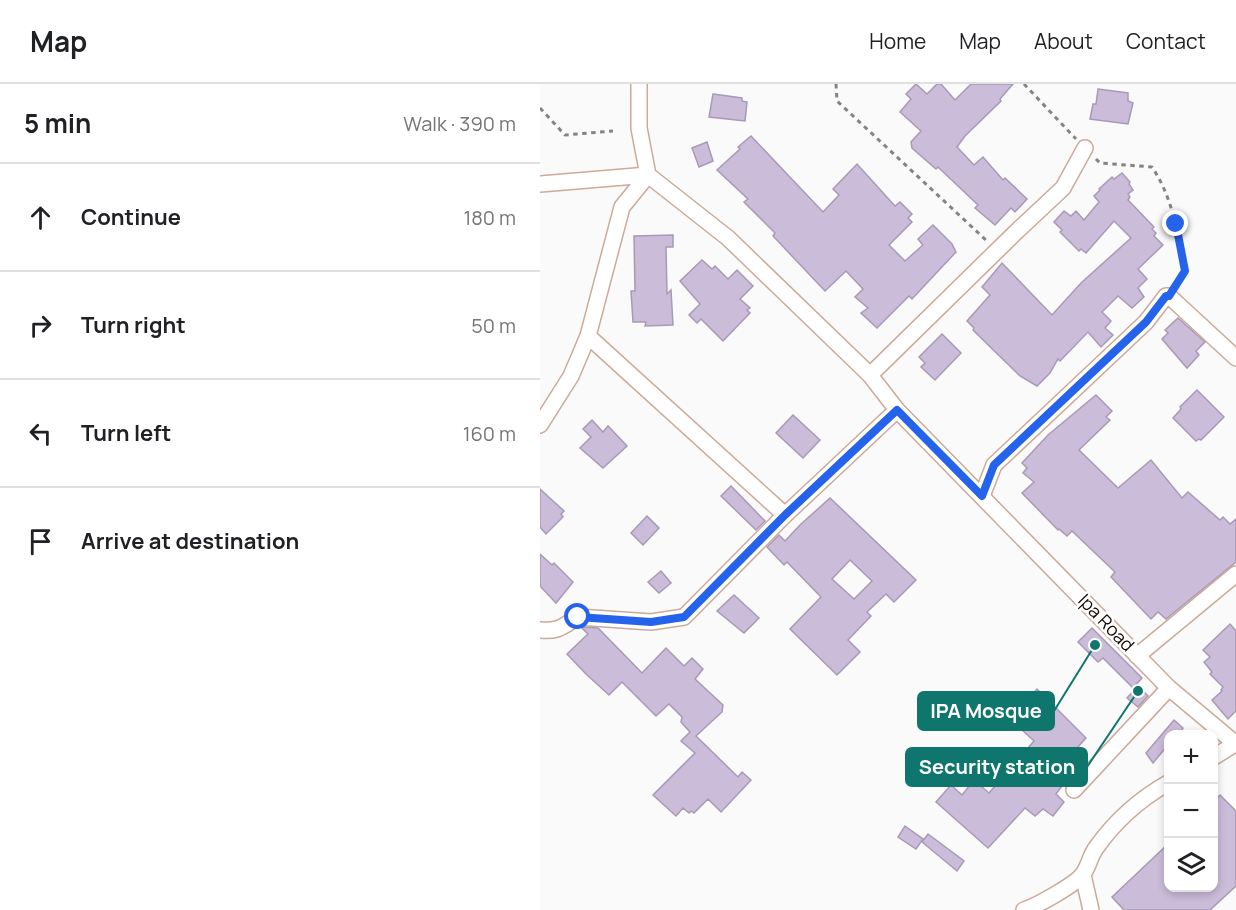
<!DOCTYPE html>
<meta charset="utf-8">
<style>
body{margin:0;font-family:Manrope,sans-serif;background:#f2f2f2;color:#202124}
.controls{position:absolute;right:18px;bottom:18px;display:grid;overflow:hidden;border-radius:12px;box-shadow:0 3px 9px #0003}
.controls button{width:54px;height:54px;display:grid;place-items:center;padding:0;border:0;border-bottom:2px solid #e0e0e0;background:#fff;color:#202124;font:30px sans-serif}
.stop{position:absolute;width:18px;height:18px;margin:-14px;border:4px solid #2563eb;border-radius:50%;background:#fff}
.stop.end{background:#2563eb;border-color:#fff;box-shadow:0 2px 6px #0008}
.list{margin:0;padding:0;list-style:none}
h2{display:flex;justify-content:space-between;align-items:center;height:78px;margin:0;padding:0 24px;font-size:26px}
h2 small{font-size:20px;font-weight:400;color:#757577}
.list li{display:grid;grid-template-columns:39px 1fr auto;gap:18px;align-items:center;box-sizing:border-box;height:108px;padding:0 24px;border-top:2px solid #e0e0e0}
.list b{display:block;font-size:22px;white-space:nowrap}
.list em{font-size:20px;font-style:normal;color:#757577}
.icon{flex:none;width:33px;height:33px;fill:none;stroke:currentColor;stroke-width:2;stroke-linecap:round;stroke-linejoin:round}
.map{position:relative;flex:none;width:696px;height:826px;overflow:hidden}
header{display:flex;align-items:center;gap:36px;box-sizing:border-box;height:84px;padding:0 30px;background:#fff;border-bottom:2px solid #e0e0e0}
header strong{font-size:28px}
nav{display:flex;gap:33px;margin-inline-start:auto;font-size:21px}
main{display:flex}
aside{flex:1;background:#fff}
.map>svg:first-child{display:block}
.building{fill:#cbbcda;stroke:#a899b7;stroke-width:1.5;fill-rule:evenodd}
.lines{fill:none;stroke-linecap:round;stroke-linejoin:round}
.minor-casing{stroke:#cbab98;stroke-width:18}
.path{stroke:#888380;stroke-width:3;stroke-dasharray:4.5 4.5;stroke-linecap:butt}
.minor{stroke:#fff;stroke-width:15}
.route{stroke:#2563eb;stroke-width:8}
.labels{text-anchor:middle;stroke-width:5;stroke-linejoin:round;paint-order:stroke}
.street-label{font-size:18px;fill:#140904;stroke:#fff}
.leader{fill:none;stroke:#0f766e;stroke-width:2}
.callout-dot{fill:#0f766e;stroke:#fff;stroke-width:2}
.callout{fill:#0f766e;stroke:#0f766e;stroke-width:2}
.callout-label{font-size:20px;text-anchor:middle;font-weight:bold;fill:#fff}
</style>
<header>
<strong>Map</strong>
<nav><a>Home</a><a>Map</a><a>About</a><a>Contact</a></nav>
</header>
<main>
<aside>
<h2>5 min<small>Walk · 390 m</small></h2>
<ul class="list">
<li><svg class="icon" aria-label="ahead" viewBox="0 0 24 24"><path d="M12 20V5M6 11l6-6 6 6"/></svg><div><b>Continue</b></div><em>180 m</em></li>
<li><svg class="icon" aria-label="right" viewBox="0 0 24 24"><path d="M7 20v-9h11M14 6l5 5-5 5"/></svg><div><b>Turn right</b></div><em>50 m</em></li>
<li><svg class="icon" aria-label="left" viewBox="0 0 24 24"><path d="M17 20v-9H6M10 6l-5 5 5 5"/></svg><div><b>Turn left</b></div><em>160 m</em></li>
<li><svg class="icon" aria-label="arrive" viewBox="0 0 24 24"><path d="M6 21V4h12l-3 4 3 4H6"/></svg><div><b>Arrive at destination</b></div></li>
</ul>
</aside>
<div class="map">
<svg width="696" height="826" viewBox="0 0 696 826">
<rect width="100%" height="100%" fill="#fafafa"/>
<!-- building -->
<g class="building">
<polygon points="376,0 387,10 397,0 401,0 415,16 431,0 473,0 460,15 461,17 425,52 417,63 434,81 443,73 463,96 465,94 487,115 475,128 471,124 455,141 435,124 438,121 398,83 396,85 372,64 371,58 381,47 360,28 371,15 366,10"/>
<polygon points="558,5 588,9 588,17 593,19 588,40 550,35 553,20 556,20"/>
<polygon points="173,10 202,14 202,17 207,18 205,37 169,33"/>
<polygon points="211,52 283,128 299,111 293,105 317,80 355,122 360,118 372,130 368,134 372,138 349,161 365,177 383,161 378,155 393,141 412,160 416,168 372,215 369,212 337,244 321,229 328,224 315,213 323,205 306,187 285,207 233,152 235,149 204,118 208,115 177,86 200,65 198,63"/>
<polygon points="167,58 173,77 159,83 152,64"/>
<polygon points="582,89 590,98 589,100 593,106 588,110 590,113 588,116 614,143 612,145 616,149 614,152 623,161 598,185 607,195 598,204 604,213 592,224 578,212 562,228 571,237 565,244 573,251 561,263 548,248 520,277 518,275 510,289 497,302 480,292 433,246 434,244 427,237 450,211 442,203 462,179 512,231 541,199 591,154 574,137 546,169 541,165 539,167 520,148 522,146 514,138 524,127 531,132 536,127 544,136 559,118 554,112 560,106 559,105 572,93 574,95"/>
<polygon points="133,151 133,163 126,163 127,210 131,206 133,241 105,242 106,238 93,238 91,207 95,207 94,152"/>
<polygon points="162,176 172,185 175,182 188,195 197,186 213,202 200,215 210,224 207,226 210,229 183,257 161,235 157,239 149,231 160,220 140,197"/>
<polygon points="638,234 665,258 656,267 659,271 647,284 622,255 628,249 625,246"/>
<polygon points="402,250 421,269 395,296 381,283 385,279 379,273"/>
<polygon points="657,306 684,333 661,356 659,355 656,357 633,334 641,325 640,323"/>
<polygon points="556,311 572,327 566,333 570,336 539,366 578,404 611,376 642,414 648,408 680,436 683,433 690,440 696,435 696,478 626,535 618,528 611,535 571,493 575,488 532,447 527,452 519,445 518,446 482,409 494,398 483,389 487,384 482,379 508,351"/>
<polygon points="253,331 280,356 263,374 236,349"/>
<polygon points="52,336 63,348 68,342 87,362 63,384 40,364 51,353 43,345"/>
<polygon points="191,402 225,437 216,446 181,412"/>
<polygon points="0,405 24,427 21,430 23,433 6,450 0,443"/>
<path d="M290,414L376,496L354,518L346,510L327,528L331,532L308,556L320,568L297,591L250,545L281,513L247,478L244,481L227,463L239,451L245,457L260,441ZM310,476L332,497L314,515L292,495Z"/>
<polygon points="107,432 119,444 103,461 91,449"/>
<polygon points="0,470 12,481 14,479 33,498 16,519 0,502"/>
<polygon points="121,487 131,499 119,509 108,498"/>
<polygon points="194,511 219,534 204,549 177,527"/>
<polygon points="690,540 696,547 696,627 688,635 672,616 682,607 681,606 683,603 670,590 672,588 664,578 670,573 663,566"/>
<polygon points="41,543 58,544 102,589 126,564 144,582 152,574 163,585 155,595 183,621 182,628 156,652 198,693 202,688 211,696 181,728 168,715 154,729 151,727 149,729 143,724 136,732 113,711 155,669 141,657 150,648 141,638 142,633 129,620 116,632 82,598 69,611 46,590 27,570 48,550"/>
<polygon points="552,544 602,594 593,604 563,574 558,578 538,558"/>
<polygon points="598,602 608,612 598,623 587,614"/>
<polygon points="497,605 546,654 512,692 522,702 516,710 524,718 513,732 503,725 495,732 485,724 448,764 396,718 411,701 422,711 434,696 449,709 494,657 480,644 493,630 483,621"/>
<polygon points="634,636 643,644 638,651 628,651 628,661 613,679 606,669"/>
<polygon points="680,711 696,727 696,802 670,826 584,826 572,813 628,760 628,804 674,804 674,717"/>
<polygon points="365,742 383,755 376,765 358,753"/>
<polygon points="388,750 424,777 417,787 382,758"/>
</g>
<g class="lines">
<defs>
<g id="minor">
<polyline points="99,0 99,44 108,91 188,154 330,291 357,326 629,604 696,660"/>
<polyline points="0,100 108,91"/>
<polyline points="48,252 245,431 357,326"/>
<polyline points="330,291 476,148 523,104 545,64"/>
<polyline points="0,341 31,292 48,252 82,123 108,91"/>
<polyline points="442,412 454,381 606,238 626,212 629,212 696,274"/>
<path d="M0,546C19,548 23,542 38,533L111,538L144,533L245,431"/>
<polyline points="597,572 696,490"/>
<polyline points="674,673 696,659"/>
<polyline points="534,706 629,604"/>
<polyline points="543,791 551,826"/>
<path d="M484,826C497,822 536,800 543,790C549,782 550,772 556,764C575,737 600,715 628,699"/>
</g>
</defs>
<!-- minor casing -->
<use href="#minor" class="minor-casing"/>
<!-- path -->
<g class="path">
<polyline points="296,0 297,17 448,158"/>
<polyline points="484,0 536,55"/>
<polyline points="0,24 25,51 73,47"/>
<path d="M556,75L560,79L612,83C633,114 638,151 645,187L636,202"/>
</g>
<!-- minor -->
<use href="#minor" class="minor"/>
</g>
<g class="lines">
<!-- route -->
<polyline class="route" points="38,533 111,538 144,533 245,431 357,326 442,412 454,381 606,238 626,212 629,212 645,187 636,140"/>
</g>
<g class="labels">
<!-- street labels -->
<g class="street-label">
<text transform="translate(566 539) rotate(46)" y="6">Ipa Road</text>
</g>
</g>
<!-- callouts -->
<path class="leader" d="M555 561L514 627M598 607L547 683"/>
<g class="callout-dot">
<circle cx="555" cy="561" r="6"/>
<circle cx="598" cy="607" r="6"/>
</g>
<g class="callout">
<rect x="378" y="608" width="136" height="38" rx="6"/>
<rect x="366" y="664" width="181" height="38" rx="6"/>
</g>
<g class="callout-label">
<text x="446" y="634">IPA Mosque</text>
<text x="457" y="690">Security station</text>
</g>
</svg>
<div class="controls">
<button>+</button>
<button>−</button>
<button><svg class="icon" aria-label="layers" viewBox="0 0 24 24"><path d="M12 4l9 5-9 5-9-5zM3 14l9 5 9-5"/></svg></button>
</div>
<div class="stop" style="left:38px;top:533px"></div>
<div class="stop end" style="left:636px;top:140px"></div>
</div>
</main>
